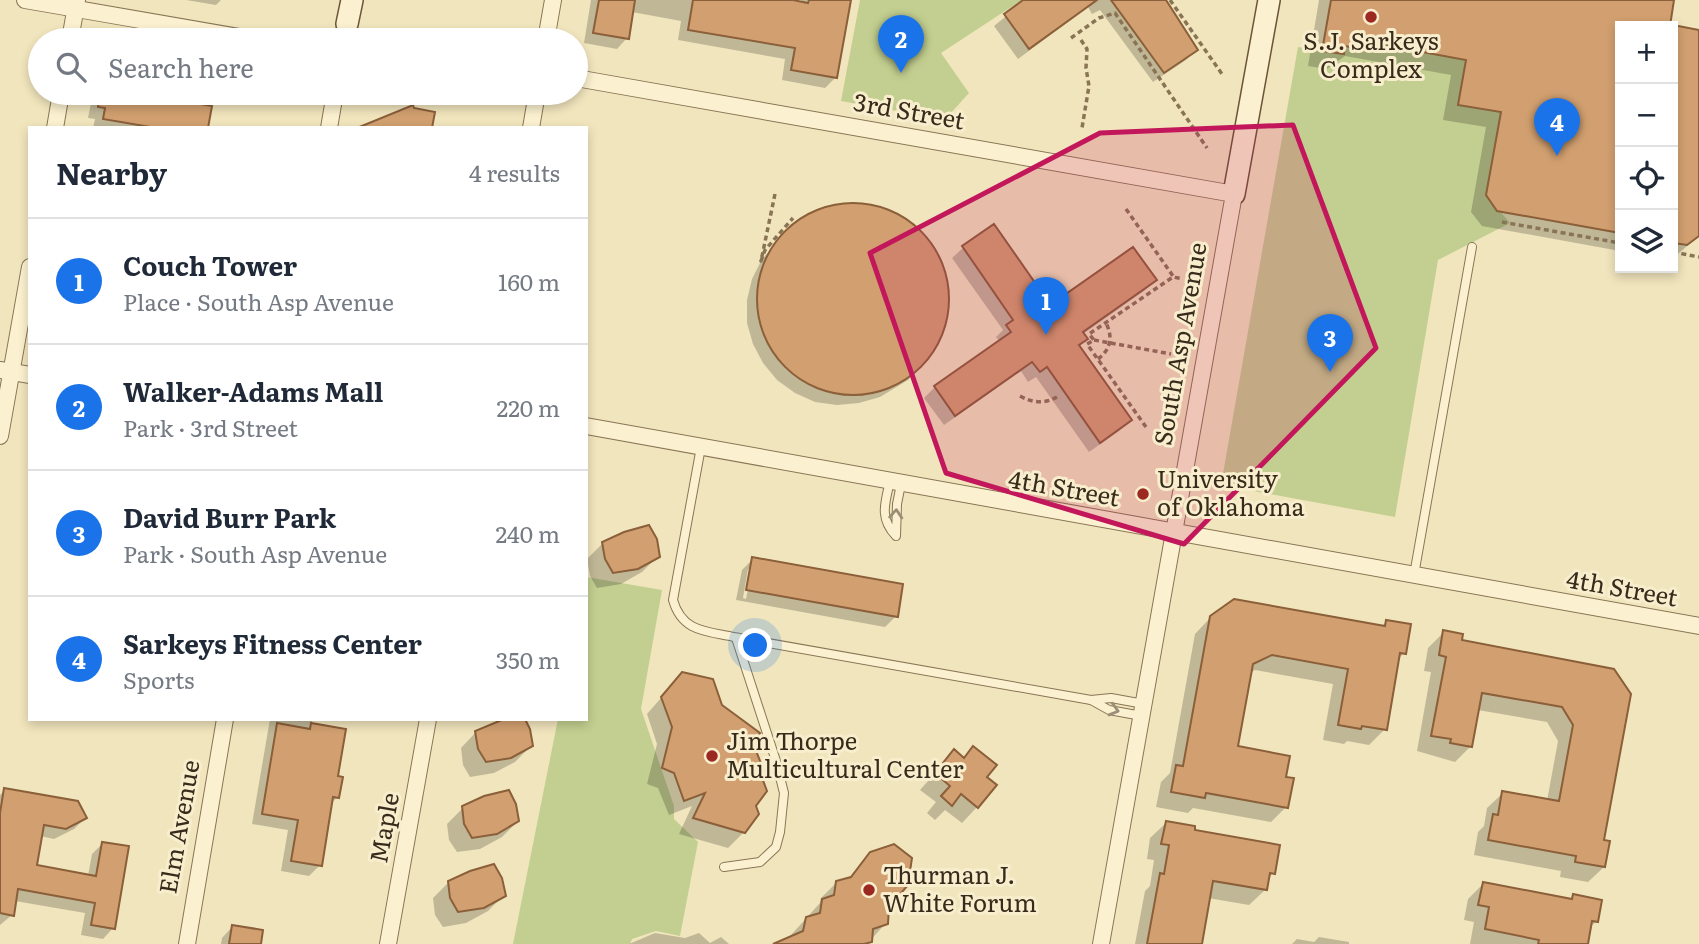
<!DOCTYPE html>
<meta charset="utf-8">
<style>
body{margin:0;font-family:Literata,serif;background:#f2f2f3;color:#1f2937}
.controls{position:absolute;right:21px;top:21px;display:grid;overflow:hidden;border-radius:0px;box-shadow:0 4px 10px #0003}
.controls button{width:63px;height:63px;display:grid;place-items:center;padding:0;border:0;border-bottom:2px solid #e0e1e3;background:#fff;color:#1f2937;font:35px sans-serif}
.you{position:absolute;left:756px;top:646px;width:24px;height:24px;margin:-18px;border:5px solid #fff;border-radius:50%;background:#1a73e8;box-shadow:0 0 0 10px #1a73e833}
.badge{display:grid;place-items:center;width:46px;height:46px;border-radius:50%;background:#1a73e8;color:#fff;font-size:23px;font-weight:700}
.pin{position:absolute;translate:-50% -58px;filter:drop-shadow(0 2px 4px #0008)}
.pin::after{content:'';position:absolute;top:37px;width:24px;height:21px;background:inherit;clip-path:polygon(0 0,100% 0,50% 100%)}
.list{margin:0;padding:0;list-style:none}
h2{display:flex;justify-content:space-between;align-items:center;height:91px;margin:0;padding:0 28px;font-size:30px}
h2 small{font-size:23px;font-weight:400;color:#747a83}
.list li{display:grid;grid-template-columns:46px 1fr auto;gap:21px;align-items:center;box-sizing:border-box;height:126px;padding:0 28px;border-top:2px solid #e0e1e3}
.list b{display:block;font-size:26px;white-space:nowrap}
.list p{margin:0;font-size:23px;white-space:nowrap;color:#747a83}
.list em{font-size:23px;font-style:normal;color:#747a83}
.icon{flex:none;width:38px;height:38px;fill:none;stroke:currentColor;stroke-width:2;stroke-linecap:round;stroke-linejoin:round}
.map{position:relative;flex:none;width:1699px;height:944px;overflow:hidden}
.search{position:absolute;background:#fff;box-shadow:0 4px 10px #0003;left:28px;top:28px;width:560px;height:77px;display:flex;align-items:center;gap:18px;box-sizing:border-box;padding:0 24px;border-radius:38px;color:#747a83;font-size:26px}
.panel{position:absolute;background:#fff;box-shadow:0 4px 10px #0003;left:28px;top:126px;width:560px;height:595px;border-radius:0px}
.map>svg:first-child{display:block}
.green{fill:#c3cf90}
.shadow{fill:#0003;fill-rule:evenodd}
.building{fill:#d2a070;stroke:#8a5f39;stroke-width:2}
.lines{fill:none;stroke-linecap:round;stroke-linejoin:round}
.lane-casing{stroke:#897555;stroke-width:10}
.street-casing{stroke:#897555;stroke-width:18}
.secondary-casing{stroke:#6b5538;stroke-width:24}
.path{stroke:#897555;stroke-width:3.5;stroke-dasharray:5 3.5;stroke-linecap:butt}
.lane{stroke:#fbf1d0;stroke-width:8}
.street{stroke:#fbf1d0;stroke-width:16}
.secondary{stroke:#fbf1d0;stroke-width:21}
.oneway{stroke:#9a8e76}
.marked{fill:#c2185b;fill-opacity:0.2;stroke:#c2185b;stroke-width:5;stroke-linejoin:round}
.poi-dot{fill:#9c2921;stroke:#f8eecd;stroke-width:2.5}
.labels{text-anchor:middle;stroke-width:6;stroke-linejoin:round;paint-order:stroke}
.poi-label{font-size:24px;fill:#382b1b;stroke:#f8eecd;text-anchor:start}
.street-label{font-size:24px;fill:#382b1b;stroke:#f8eecd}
</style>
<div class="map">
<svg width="1699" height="944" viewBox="0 0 1699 944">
<rect width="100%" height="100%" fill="#f1e5bd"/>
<!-- green -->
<g class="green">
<polygon points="860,0 1022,0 941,53 969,93 950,114 942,119 841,101"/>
<polygon points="1357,40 1466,60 1458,104 1501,112 1486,195 1510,223 1438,260 1395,517 1221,485 1298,47 1344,54 1345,46 1355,48"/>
<polygon points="586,577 662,590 641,709 674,806 674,819 698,842 680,936 656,931 632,939 630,944 513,944 558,719 586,719"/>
</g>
<!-- shadow -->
<g class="shadow">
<polygon points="186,0 221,0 216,5"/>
<polygon points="591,0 782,0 800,3 801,0 849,0 836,77 825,88 782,80 785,59 678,40 681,21 632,12 627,38 617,49 584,43"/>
<polygon points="1026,0 1164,0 1196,49 1186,60 1153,82 1100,10 1092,14 1088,7 1018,59 994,26"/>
<polygon points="1319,0 1673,0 1669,26 1620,26 1620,251 1482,226 1471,212 1486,127 1443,120 1451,75 1345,56 1327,69 1308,66"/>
<polygon points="1673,27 1699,32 1699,236 1673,258"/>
<polygon points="93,93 159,93 158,98 207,128 93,128 95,119 88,118"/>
<polygon points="848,205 870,206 890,213 909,224 925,239 937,257 945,277 948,299 945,320 938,341 920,368 908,380 880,397 859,403 837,405 815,402 795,393 777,380 763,363 753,344 747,323 747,300 752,279 762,259 788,231 805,218 826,209"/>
<polygon points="993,227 1045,300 1059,300 1155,280 1144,291 1083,334 1086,338 1078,347 1130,420 1119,431 1089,452 1036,377 1028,382 1021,371 944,425 924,398 935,387 1000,342 996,337 1003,330 952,258 963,248"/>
<polygon points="603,543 658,556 642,572 621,584 597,588 590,576 587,559"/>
<path d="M753,559L896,616L885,627L736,600L742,570ZM748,569H752L746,599L743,598Z"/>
<polygon points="1211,617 1381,627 1387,621 1404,653 1397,660 1385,729 1369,745 1347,741 1344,744 1323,740 1333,684 1255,670 1250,673 1236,748 1286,807 1271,822 1193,808 1188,813 1156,807 1161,782 1170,773 1195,634"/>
<polygon points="1444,632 1460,642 1613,671 1602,841 1604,867 1588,882 1560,877 1561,871 1474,855 1478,832 1484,826 1487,808 1503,793 1547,801 1558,741 1547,722 1478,710 1471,746 1455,762 1417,751 1431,672 1424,671 1428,648"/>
<polygon points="682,674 721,706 754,806 744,832 728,848 679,834 692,806 669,815 658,788 647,784 657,744 647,714"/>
<polygon points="270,719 312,719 312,725 336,777 338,797 330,804 320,865 309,876 281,871 288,830 252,824"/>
<polygon points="476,732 531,746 515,762 494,773 470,777 463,765 461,748"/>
<polygon points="974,748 985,777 977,807 962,823 945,810 935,820 927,813 936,802 920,790 954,752 963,759"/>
<polygon points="5,790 85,818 74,829 54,839 40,836 35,867 88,876 92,854 102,844 113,928 103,939 81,935 85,913 15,901 12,915 0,925 0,795"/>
<polygon points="463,808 518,821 502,837 480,849 457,852 449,840 447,824"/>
<polygon points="1166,823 1193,832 1273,873 1267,880 1265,890 1249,905 1208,898 1200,944 1135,944 1145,891 1150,886 1154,860 1147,859 1150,838"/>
<polygon points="871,854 887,906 886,923 867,944 775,944 790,938 791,935 820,903 821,898 837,882 847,880"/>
<polygon points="449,882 504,895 488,911 466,923 443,927 435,915 433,898"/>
<polygon points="1483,884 1569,900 1574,896 1597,921 1589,928 1586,944 1470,944 1474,922 1464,920 1468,899"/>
<polygon points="232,927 259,944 221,944 222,938"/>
<polygon points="655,933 685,938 699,933 710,943 721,937 729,944 629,944"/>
<polygon points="1319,937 1349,942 1349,944 1292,944 1297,939 1314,942"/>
</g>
<!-- building -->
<g class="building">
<polygon points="599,0 635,0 629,39 593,33"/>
<polygon points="693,0 793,0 808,3 809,0 851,0 837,78 791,70 795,48 688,30"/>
<polygon points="1023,0 1097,0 1029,49 1004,14"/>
<polygon points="1111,0 1166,0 1198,50 1164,73"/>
<polygon points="1331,0 1674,0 1670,26 1620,26 1620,233 1497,211 1486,195 1501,112 1458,105 1466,60 1357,40 1355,48 1345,46 1344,54 1322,51"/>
<polygon points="1673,25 1699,30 1699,236 1687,245 1673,243"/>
<polygon points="100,93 161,93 160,97 212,106 208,128 156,128 103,119 105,108 98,107"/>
<polygon points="413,105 414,108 435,112 432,128 357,128"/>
<circle cx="853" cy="299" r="96"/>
<polygon points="994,224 1045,297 1055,291 1060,298 1133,247 1157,280 1083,332 1088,339 1079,345 1132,420 1100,443 1047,367 1040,372 1032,362 955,416 934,386 1011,332 1006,325 1013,320 962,246"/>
<polygon points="649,525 657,539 660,557 638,569 613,573 605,559 602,542 624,532"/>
<polygon points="752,557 903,584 898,617 746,590"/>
<polygon points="1234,599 1385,626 1386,620 1411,624 1406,654 1400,653 1387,730 1362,726 1361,729 1338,725 1348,669 1272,655 1253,664 1238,746 1290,756 1286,777 1294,778 1288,808 1206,793 1205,798 1171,792 1176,765 1183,766 1210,616"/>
<polygon points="1443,630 1463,634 1462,640 1614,669 1631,694 1604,840 1610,841 1605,867 1575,862 1576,856 1488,840 1493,814 1498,815 1502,791 1559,801 1573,725 1562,707 1482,693 1472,747 1450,743 1451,739 1431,736 1446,657 1439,655"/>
<polygon points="682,672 713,679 722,705 760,733 753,743 764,771 761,775 767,791 756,806 759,814 745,833 693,818 705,793 684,801 674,773 662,768 672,727 661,697"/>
<polygon points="504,719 525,719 530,729 533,746 511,758 486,762 478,749 475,731"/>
<polygon points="277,723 310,729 311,723 346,729 338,776 343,777 339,798 333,797 322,866 291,861 298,820 262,814"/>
<polygon points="973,746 997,765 987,777 997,785 978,808 961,794 952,806 941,796 950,786 935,773 954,749 964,758"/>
<polygon points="4,788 78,801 87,818 66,829 44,825 37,865 96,876 102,842 129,846 115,929 91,925 95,903 18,889 14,916 0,913 0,813"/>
<polygon points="509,790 516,804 519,821 497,834 472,838 464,824 462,806 484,796"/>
<polygon points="1166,821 1195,826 1195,830 1280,845 1275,874 1270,873 1267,890 1213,881 1202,944 1147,944 1160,873 1164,874 1169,845 1161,844"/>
<polygon points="894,844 912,858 908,885 889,907 888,924 873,929 872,942 864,944 773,944 803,931 806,917 820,913 822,899 834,895 836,881 851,877 870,852"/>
<polygon points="494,864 502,878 506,896 484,908 458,912 450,898 448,881 470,871"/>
<polygon points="1483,882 1572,899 1573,894 1602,900 1598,922 1592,921 1588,944 1538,944 1539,940 1485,929 1489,907 1478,905"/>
<polygon points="232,925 263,930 261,944 229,944"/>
</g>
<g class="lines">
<defs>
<g id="lane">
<path d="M701,447L673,600C682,632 706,631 734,637L1091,700"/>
<path d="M890,481C885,503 879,518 896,536L897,504L901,484"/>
<polyline points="1414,575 1472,247"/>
<polyline points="1142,716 1109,710 1091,700 1111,698 1144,704"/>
<polyline points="724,867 760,862 776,847 780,832 784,793 776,761 736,638"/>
</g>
<g id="street">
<polyline points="25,0 256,40"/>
<polyline points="70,40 77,0"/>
<polyline points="344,40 347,24"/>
<polyline points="546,40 553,0"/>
<polyline points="576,78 1234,194 1101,944"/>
<polyline points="55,128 61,93"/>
<polyline points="329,128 335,93"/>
<polyline points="531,128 537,93"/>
<polyline points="0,370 30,375"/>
<polyline points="586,426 1699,626"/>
<polyline points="0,436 30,267"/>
<polyline points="187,944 225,719"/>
<polyline points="388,944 428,719"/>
</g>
<g id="secondary">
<polyline points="347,24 352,0"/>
<polyline points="1234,194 1269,0"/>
</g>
</defs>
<!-- lane casing -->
<use href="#lane" class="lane-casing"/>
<!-- street casing -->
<use href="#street" class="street-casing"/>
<!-- secondary casing -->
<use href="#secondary" class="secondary-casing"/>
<!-- path -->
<g class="path">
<polyline points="1170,0 1222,74"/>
<polyline points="1071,38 1099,18 1115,13 1207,148"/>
<polyline points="1081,40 1087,49 1086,68 1089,86 1082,128"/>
<polyline points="775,194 761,261 765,250 793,218"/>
<polyline points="1126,209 1173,276"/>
<polyline points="1502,222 1620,243"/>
<polyline points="1673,252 1699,257"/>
<polyline points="1094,340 1171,354"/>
<path d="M1098,359C1111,349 1113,337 1106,323"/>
<path d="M1020,396C1033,403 1044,404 1057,397"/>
<polyline points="1146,427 1087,344 1094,340 1089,334 1173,277 1183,279"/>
</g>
<!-- lane -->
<use href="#lane" class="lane"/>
<!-- street -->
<use href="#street" class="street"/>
<!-- secondary -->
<use href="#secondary" class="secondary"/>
</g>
<!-- one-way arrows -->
<defs><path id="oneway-chevron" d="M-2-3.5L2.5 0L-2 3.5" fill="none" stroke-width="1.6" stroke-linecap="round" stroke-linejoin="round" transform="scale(1.75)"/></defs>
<g class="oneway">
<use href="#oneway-chevron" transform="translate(896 514) rotate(-86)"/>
<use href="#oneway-chevron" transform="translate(1114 710) rotate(16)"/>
</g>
<!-- marked area -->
<path class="marked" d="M1293,125L1376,348L1184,544L946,473L870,253L1100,133Z"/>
<!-- markers -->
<g class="poi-dot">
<circle cx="1371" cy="17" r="7"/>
<circle cx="1143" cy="494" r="7"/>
<circle cx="712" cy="756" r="7"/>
<circle cx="869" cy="890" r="7"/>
</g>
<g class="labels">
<!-- poi labels -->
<g class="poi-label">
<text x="1371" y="50" text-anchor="middle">S.J. Sarkeys<tspan x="1371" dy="28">Complex</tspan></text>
<text x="1157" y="488">University<tspan x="1157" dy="28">of Oklahoma</tspan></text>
<text x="726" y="750">Jim Thorpe<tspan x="726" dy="28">Multicultural Center</tspan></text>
<text x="883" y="884">Thurman J.<tspan x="883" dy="28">White Forum</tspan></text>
</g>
<!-- street labels -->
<g class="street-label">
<text transform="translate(909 112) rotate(10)" y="8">3rd Street</text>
<text transform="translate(1181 344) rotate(-80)" y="8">South Asp Avenue</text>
<text transform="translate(1064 489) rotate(10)" y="8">4th Street</text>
<text transform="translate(1622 589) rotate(10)" y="8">4th Street</text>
<text transform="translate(180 827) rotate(-80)" y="8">Elm Avenue</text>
<text transform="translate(385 828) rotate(-80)" y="8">Maple</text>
</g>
</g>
</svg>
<div class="controls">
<button>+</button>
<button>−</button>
<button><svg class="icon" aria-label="locate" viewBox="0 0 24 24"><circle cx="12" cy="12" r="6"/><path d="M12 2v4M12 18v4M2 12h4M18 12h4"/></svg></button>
<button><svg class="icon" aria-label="layers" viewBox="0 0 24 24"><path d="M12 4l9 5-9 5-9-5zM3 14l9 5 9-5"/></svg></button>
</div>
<div class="you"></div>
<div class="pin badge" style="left:1046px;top:335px">1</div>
<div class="pin badge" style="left:901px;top:73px">2</div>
<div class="pin badge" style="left:1330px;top:372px">3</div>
<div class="pin badge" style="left:1557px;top:156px">4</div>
<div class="search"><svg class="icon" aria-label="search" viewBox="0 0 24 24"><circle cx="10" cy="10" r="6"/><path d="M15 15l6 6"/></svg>Search here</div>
<section class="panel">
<h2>Nearby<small>4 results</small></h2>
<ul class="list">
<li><span class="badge">1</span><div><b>Couch Tower</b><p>Place · South Asp Avenue</p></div><em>160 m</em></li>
<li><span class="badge">2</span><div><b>Walker-Adams Mall</b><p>Park · 3rd Street</p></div><em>220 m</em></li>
<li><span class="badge">3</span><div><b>David Burr Park</b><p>Park · South Asp Avenue</p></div><em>240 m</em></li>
<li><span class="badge">4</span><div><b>Sarkeys Fitness Center</b><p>Sports</p></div><em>350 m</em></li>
</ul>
</section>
</div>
